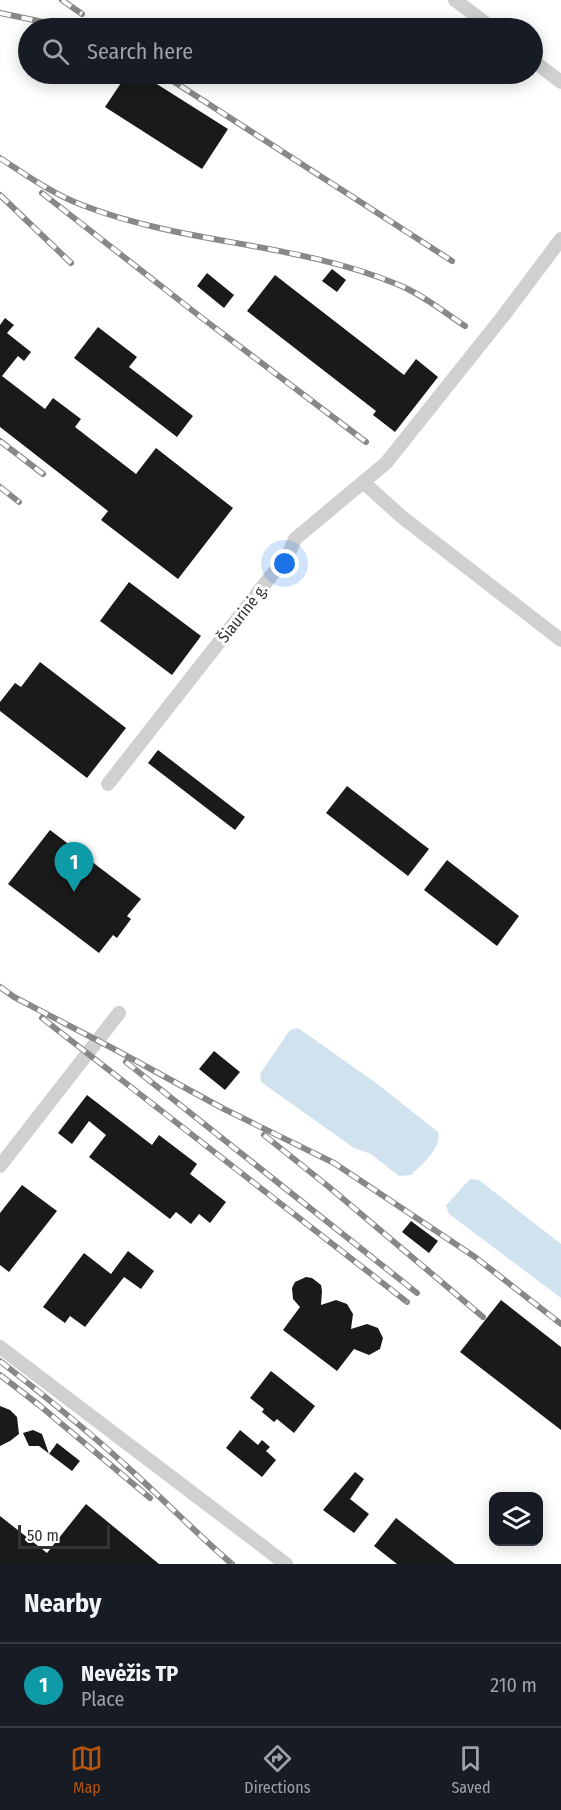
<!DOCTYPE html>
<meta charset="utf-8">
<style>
body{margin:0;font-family:"Fira Sans Condensed",sans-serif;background:#20242c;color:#f1f3f6}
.controls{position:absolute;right:18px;bottom:18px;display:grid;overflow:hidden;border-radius:12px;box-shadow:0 3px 15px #0003}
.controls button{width:54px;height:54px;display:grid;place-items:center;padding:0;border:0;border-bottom:2px solid #363941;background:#171b24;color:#f1f3f6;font:30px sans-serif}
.scale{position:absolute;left:18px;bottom:15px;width:92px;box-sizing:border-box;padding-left:6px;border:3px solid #333;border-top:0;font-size:16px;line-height:21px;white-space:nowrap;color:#333;-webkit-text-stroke:4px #fff;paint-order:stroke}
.you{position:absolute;left:285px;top:564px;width:21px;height:21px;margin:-15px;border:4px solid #fff;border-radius:50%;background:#1a73e8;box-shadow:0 0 0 9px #1a73e833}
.badge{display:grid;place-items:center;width:39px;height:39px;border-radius:50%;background:#b45309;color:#fff;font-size:20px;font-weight:700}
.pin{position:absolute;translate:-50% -50px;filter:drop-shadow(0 2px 3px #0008)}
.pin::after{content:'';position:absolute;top:32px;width:21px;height:18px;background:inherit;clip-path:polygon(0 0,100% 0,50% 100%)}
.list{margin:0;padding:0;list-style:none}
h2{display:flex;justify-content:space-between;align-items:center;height:78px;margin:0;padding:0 24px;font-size:26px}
h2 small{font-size:20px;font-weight:400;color:#9ea1a6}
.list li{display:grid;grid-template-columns:39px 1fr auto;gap:18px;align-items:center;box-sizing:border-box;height:84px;padding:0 24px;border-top:2px solid #363941}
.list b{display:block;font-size:22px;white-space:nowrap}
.list p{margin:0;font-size:20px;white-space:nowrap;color:#9ea1a6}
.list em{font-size:20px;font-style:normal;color:#9ea1a6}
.icon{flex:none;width:33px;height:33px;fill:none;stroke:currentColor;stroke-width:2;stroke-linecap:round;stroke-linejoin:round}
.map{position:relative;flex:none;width:561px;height:1564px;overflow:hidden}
.search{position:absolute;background:#171b24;box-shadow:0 3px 15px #0003;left:18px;right:18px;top:18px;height:66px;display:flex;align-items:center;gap:15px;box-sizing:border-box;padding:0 21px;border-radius:33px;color:#9ea1a6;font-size:22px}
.sheet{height:162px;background:#171b24}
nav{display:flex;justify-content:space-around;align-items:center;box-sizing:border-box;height:84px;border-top:2px solid #363941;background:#171b24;font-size:16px;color:#9ea1a6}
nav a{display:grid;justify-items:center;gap:3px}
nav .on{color:#b45309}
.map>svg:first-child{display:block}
.water{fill:#cfe2ee}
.building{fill:#1a1a1a}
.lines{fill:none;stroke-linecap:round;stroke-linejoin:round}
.minor{stroke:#d0d0d0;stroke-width:14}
.rail-casing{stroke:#888;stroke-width:6}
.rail{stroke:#fff;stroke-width:4;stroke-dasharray:11;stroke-linecap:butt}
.labels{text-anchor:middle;stroke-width:6;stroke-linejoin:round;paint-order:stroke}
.street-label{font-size:16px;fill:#333;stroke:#fff}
</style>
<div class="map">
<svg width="561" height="1564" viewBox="0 0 561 1564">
<rect width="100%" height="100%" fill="#fff"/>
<!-- water -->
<g class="water">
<path d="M298,1028L376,1083L438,1132C442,1149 421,1165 411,1175L399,1176L371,1154L354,1148L261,1082L260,1074L290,1030Z"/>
<polygon points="470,1179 479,1180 561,1244 561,1298 449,1214 446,1205 449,1202"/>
</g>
<!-- building -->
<g class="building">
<polygon points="127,74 141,74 228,129 202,169 105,107"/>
<polygon points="332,269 346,280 337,292 322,281"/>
<polygon points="207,273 234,295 224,308 197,286"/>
<polygon points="275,275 404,375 416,359 438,377 395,432 373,415 376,411 247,311"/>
<polygon points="5,318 14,325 7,333 31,352 24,361 18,356 2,376 45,409 53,398 81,419 75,427 136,474 156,448 233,508 178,579 101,520 108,511 0,427 0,325"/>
<polygon points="98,327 137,357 129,367 193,416 177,437 74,358"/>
<polygon points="129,582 201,636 172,675 100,621"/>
<polygon points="40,662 126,728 87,778 0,711 0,702 15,683 21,687"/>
<polygon points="158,750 245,817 235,830 148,763"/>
<polygon points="347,786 429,849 408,876 326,813"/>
<polygon points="50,830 141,899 127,916 131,919 117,938 113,935 99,953 8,884"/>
<polygon points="447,860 519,916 497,946 424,890"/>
<polygon points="214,1051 240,1072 225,1090 199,1069"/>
<polygon points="87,1095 152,1145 159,1135 197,1164 190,1174 226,1202 210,1223 199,1214 191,1224 176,1212 170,1219 89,1157 106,1135 89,1121 72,1144 58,1133"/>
<polygon points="22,1185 57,1211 9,1272 0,1265 0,1213"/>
<polygon points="411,1221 438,1241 429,1253 402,1232"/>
<polygon points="128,1251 154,1271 141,1289 124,1277 85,1327 70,1316 65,1323 43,1307 84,1253 111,1274"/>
<polygon points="306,1277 312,1278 321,1285 322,1291 321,1305 336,1300 347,1304 353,1314 351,1329 367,1324 378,1328 383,1338 380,1349 369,1355 354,1349 337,1371 283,1330 300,1307 293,1299 292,1288 295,1282"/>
<polygon points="501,1300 561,1347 561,1430 460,1352"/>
<polygon points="271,1371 315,1406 294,1433 277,1419 274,1422 262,1412 264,1409 250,1398"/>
<polygon points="0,1406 10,1410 17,1417 19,1434 10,1441 0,1446"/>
<polygon points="33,1430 42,1434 49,1454 57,1443 80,1461 72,1471 39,1446 29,1446 23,1433"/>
<polygon points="240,1430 258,1445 262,1440 270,1447 266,1451 276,1460 262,1477 226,1448"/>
<polygon points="355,1472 364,1479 350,1499 369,1514 354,1533 323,1510"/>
<polygon points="86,1504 159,1564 0,1564 0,1516 47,1553"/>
<polygon points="396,1518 455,1564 397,1564 374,1546"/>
</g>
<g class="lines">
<!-- minor -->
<g class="minor">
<polyline points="455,0 492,28"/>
<polyline points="532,60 561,82"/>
<polyline points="363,482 402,517 561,640"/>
<polyline points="108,784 289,553 295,539 386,463 504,315 561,239"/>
<polyline points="0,1166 119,1013"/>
<polyline points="0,1347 286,1564"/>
</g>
<defs>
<g id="rail">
<polyline points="62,0 82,14"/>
<polyline points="0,13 72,28"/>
<polyline points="162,74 452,261"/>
<path d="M0,158C26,175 53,194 82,205C185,245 297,242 399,285C423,295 444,312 465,326"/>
<polyline points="42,193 202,318 366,442"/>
<polyline points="0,195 71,263"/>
<polyline points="0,441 43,474"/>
<polyline points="0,487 19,502"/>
<polyline points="0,987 14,997 114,1049 224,1109 334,1163 475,1257 561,1324"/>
<polyline points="42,1018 407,1302"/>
<polyline points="126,1062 417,1293"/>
<polyline points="264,1135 329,1187 483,1317"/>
<path d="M0,1361C46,1397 91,1433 134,1473C167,1503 198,1535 232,1564"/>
<polyline points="0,1375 39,1405 150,1498"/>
</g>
</defs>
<!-- rail casing -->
<use href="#rail" class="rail-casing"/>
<!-- rail -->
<use href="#rail" class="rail"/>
</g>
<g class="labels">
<!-- street labels -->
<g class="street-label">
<text transform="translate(242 613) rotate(-52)" y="6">Šiaurinė g.</text>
</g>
</g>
</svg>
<div class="controls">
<button><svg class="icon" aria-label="layers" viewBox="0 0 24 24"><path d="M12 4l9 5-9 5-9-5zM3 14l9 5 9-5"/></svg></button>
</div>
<div class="scale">50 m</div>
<div class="you"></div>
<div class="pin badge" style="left:74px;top:892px;background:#0f9aa8">1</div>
<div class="search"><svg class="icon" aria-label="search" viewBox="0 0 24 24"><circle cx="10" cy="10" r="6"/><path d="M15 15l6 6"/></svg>Search here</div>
</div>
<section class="sheet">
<h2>Nearby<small></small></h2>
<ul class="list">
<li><span class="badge" style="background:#0f9aa8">1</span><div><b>Nevėžis TP</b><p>Place</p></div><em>210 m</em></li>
</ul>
</section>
<nav>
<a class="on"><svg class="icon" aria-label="map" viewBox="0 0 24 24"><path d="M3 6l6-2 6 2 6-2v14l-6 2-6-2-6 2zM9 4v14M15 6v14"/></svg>Map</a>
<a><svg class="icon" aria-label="directions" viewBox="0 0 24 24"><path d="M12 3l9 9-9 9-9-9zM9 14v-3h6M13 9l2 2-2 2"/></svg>Directions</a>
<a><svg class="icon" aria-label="saved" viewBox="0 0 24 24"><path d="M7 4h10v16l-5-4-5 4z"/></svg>Saved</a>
</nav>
